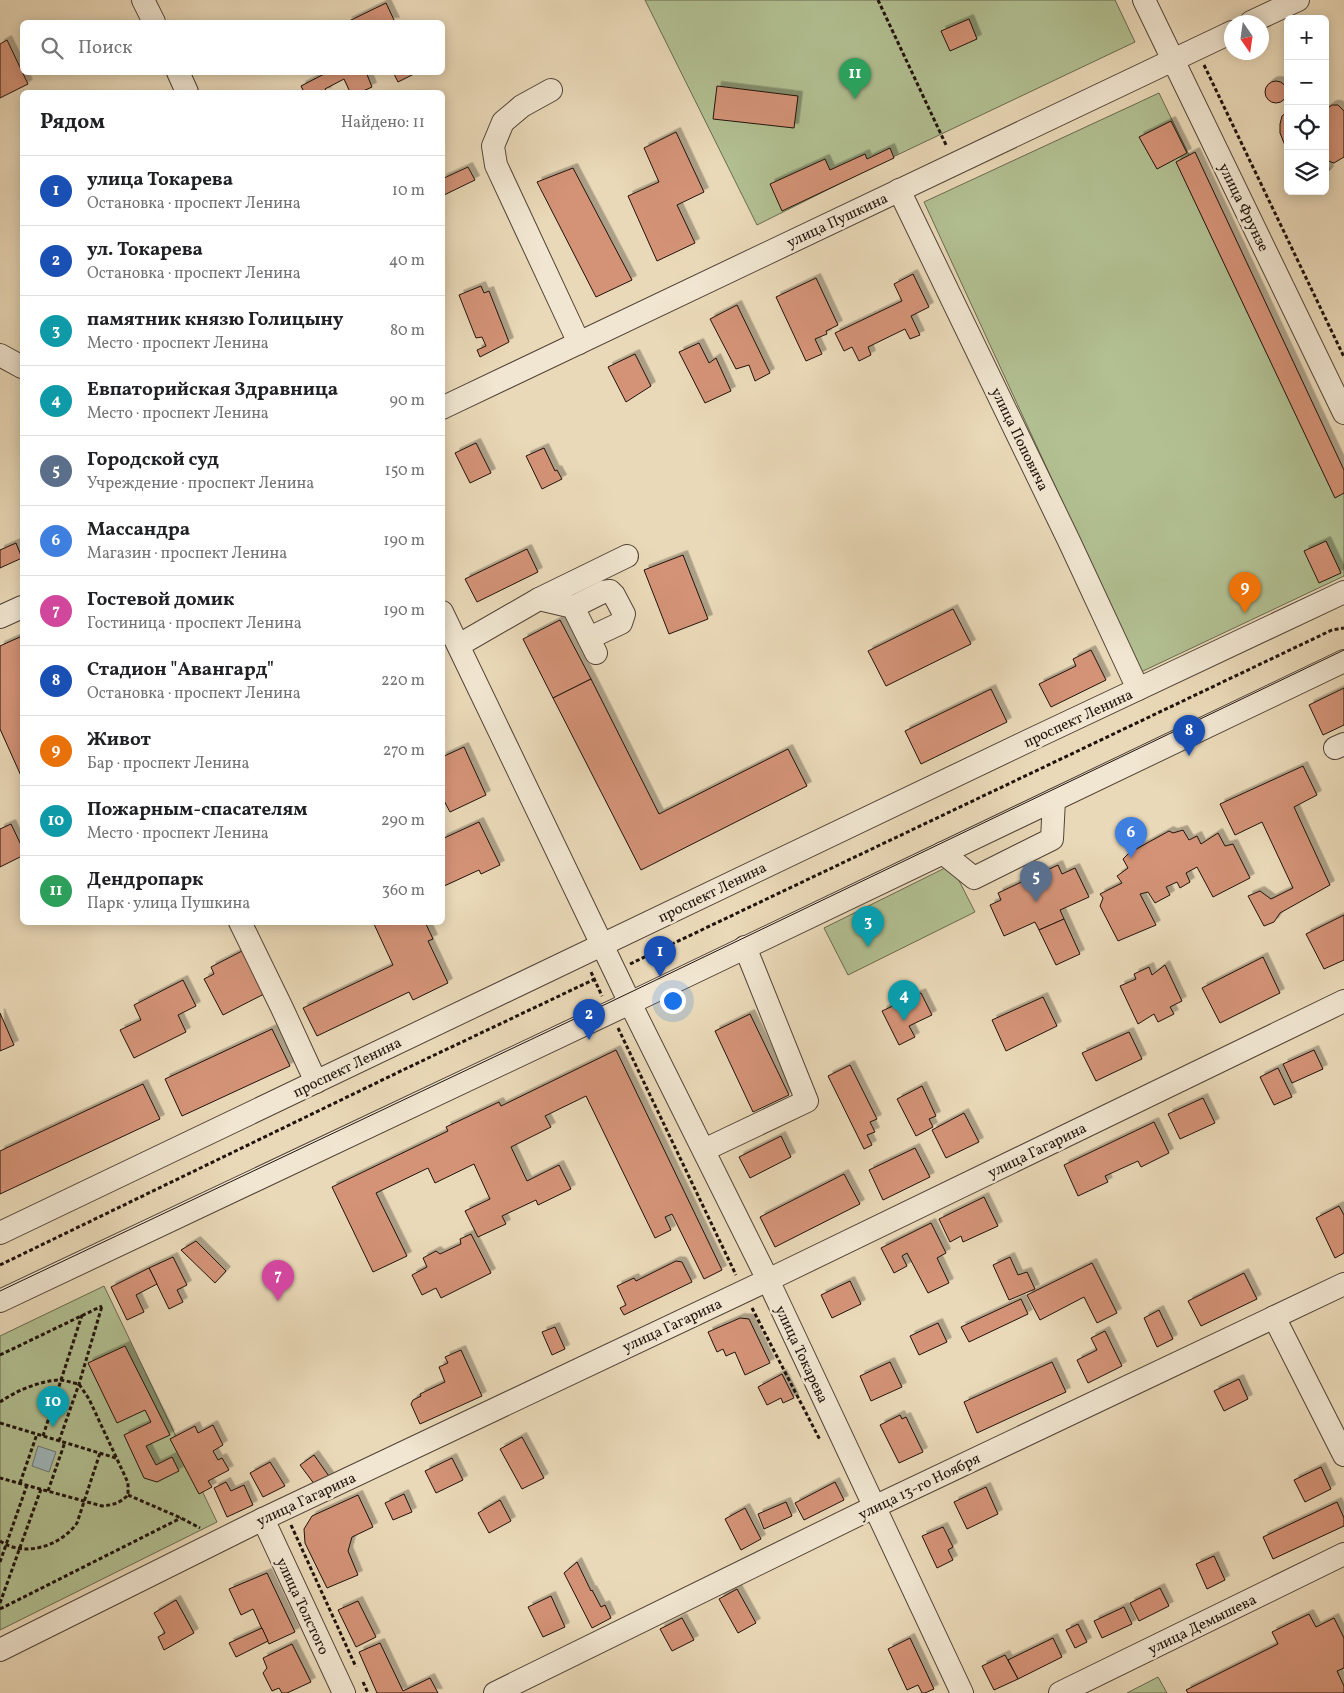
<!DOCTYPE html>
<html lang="ru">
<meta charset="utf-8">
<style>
body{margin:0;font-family:Vollkorn,serif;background:#f2f2f2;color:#202124}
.controls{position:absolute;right:15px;top:15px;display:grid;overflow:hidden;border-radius:8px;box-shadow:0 2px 12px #0003}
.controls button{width:45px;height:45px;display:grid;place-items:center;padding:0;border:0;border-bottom:1px solid #e0e0e0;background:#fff;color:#202124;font:25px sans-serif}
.compass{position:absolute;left:1224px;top:15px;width:45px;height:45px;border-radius:50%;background:#fff;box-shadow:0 2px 12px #0003;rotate:167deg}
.you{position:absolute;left:672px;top:1000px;width:18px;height:18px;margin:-12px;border:4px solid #fff;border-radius:50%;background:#1a73e8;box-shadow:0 0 0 8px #1a73e833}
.badge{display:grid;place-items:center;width:32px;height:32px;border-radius:50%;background:#1a73e8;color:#fff;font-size:16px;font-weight:700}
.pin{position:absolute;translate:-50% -41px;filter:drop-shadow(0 1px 2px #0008)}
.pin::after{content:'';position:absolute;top:26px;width:18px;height:15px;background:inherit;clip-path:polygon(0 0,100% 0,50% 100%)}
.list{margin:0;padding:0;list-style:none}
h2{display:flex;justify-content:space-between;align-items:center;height:65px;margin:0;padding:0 20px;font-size:21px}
h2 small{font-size:16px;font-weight:400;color:#757577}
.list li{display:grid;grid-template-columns:32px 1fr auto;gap:15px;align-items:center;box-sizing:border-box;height:70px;padding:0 20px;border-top:1px solid #e0e0e0}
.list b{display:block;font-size:19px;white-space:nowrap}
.list p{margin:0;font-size:16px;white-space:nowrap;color:#757577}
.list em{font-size:16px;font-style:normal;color:#757577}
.icon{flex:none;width:28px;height:28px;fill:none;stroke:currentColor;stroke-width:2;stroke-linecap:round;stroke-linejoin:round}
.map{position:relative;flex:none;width:1344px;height:1693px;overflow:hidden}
.search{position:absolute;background:#fff;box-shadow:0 2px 12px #0003;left:20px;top:20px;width:425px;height:55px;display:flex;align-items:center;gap:12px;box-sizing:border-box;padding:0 18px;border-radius:8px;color:#757577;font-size:19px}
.panel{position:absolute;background:#fff;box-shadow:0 2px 12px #0003;left:20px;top:90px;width:425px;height:835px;border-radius:8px}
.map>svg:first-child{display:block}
.green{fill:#b2c092;stroke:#696a4f}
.water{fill:#9eb7bb;stroke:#6c7575}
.building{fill:#d49377;stroke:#20130c;filter:url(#shadow)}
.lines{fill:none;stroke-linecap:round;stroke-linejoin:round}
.minor-casing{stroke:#524437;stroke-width:24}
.path{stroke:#20130c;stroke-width:3;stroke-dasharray:4 2.5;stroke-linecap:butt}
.minor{stroke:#f1e6d1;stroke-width:22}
.tram{stroke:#20130c;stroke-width:1}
.labels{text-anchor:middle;stroke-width:5;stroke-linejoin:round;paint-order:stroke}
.street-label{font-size:15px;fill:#20130c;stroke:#f1e6d1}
</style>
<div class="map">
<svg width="1344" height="1693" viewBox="0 0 1344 1693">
<defs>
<filter id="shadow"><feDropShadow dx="4.5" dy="-4.5" stdDeviation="0" flood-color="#0004"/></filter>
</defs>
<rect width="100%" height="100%" fill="#ead9b8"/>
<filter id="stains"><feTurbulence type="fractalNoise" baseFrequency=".004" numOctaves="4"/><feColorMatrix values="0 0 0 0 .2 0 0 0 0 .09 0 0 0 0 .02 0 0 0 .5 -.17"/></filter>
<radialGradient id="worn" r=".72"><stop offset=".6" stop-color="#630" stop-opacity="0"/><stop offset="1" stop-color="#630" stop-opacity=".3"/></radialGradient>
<!-- green -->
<g class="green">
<polygon points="645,0 1115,0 1135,42 895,156 757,225"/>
<polygon points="1159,93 1344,475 1344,576 1141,672 924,202"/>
<polygon points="951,865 975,912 848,975 824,928"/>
<polygon points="104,1286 217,1522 0,1630 0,1336"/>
<polygon points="1158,1677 1167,1693 1127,1693"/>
</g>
<!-- water -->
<polygon class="water" points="38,1446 56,1452 49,1472 32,1466"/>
<!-- building -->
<g class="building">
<polygon points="386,3 395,22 347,22"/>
<polygon points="969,19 977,39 950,51 941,31"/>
<polygon points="7,40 28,84 0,98 0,44"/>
<polygon points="328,72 366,72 372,87 361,92 350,92 344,79 325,89 327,92 304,92 301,86"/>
<polygon points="393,72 418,72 398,82"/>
<circle cx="1276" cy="92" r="11"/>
<polygon points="717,86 798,96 794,128 713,119"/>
<polygon points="1332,105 1338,105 1344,111 1344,157 1334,163 1328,161 1329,171 1325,175 1325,110"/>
<polygon points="1288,111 1288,153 1280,133 1280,124 1282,116"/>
<polygon points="1171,121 1187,153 1157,169 1139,137"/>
<polygon points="676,132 704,192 677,205 695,243 657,261 628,196 659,182 644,148"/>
<polygon points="890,148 894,158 782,211 770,184 825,159 830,170 865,154 867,159"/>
<polygon points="1195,152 1344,470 1344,493 1335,498 1176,162"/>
<polygon points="468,167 475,180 442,196 442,179"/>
<polygon points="573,168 632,280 596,297 537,182"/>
<polygon points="913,274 929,307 911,316 920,335 910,339 905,329 868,347 871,355 859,361 852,347 844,351 835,333 902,301 894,284"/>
<polygon points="816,278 838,325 826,331 827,334 815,339 822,354 806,361 776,297"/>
<polygon points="481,286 484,293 489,291 509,342 480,357 477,350 486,346 482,337 476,338 459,295"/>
<polygon points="737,305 770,373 755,381 749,365 736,369 710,319"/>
<polygon points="699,343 709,363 716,358 731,391 705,403 679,352"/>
<polygon points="635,354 651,386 626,402 608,367"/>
<polygon points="476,443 491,473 470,483 455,453"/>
<polygon points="544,448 555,471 557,470 562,479 542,489 526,456"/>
<polygon points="1326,541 1341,573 1319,583 1304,551"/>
<polygon points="16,543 22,558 0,568 0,550"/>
<polygon points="527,549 538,572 477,602 465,579"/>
<polygon points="683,555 708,619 669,634 644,570"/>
<polygon points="953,609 971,644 886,686 868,651"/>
<polygon points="560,620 591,679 553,698 523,639"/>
<polygon points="22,636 22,778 0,729 0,646"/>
<polygon points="1091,650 1106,680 1051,707 1039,684 1076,666 1073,659"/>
<polygon points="591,679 659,814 788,749 807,786 641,870 553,698"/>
<polygon points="1344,688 1344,725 1323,735 1309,705"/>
<polygon points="991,689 1007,722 921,764 905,731"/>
<polygon points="464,747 486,795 450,812 442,797 442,757"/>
<polygon points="1303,766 1317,795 1294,807 1330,885 1280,913 1274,922 1264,926 1248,896 1260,891 1271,899 1293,888 1262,822 1235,835 1220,804"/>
<polygon points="479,822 500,865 481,874 479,870 442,887 442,839"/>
<polygon points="11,824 22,847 22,856 0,867 0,829"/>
<polygon points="1183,830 1189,840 1197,836 1201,844 1218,833 1225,846 1233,844 1250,878 1213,897 1197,867 1186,873 1190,882 1180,888 1177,882 1166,887 1170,895 1155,903 1148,892 1140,894 1156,925 1118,941 1100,906 1103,898 1100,894 1122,883 1117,876 1128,868 1123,859 1129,853 1169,831 1173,833"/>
<polygon points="1058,865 1062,874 1075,868 1089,897 1060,910 1064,919 1039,930 1035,922 1004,936 990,905 1001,900 998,893"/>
<polygon points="1344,915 1344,960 1324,969 1306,934"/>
<polygon points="1064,919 1080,954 1056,965 1039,930"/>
<polygon points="373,922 425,922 433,939 428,941 448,983 413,1000 409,992 317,1036 303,1008 393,965"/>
<polygon points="244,950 266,993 223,1015 204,979 214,974 211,967"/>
<polygon points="1263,957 1280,993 1220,1023 1202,988"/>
<polygon points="1165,965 1182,1001 1170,1007 1174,1014 1158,1022 1154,1014 1138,1024 1120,986 1136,979 1134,974 1149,967 1152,975"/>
<polygon points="183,980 196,1006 178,1015 186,1032 134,1058 120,1030 141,1020 134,1005"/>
<polygon points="921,993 932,1015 909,1026 915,1037 899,1045 882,1011"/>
<polygon points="1043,997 1057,1026 1006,1051 992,1020"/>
<polygon points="0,1013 14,1045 0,1051"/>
<polygon points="750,1014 789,1095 753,1112 715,1031"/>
<polygon points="272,1029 290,1066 182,1116 165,1079"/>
<polygon points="1129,1032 1142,1059 1096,1081 1082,1053"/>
<polygon points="616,1050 722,1270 704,1279 672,1214 665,1217 671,1230 655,1238 586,1096 545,1116 551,1127 511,1147 527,1181 559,1165 571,1189 538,1205 536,1200 502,1216 506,1224 478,1237 465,1211 490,1199 474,1164 435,1183 428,1168 376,1193 407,1256 373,1272 332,1187 448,1131 446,1127 499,1102 501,1106"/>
<polygon points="1314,1050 1323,1069 1292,1083 1283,1064"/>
<polygon points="850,1065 877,1119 870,1122 875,1132 867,1135 872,1145 864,1149 828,1076"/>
<polygon points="1278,1068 1292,1097 1274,1105 1260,1077"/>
<polygon points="143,1084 160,1119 0,1194 0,1151"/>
<polygon points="922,1086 936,1116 929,1119 933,1127 916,1136 897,1099"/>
<polygon points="1203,1098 1215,1123 1180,1139 1168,1114"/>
<polygon points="964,1113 979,1142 946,1158 932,1130"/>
<polygon points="1154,1122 1169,1153 1141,1167 1138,1161 1105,1176 1108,1182 1078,1196 1064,1165"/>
<polygon points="781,1136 791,1157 750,1178 739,1157"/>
<polygon points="915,1148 930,1177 883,1200 869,1170"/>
<polygon points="844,1174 860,1204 775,1247 760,1217"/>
<polygon points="984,1197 998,1226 963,1242 961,1236 950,1242 939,1219"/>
<polygon points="1339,1206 1344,1215 1344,1253 1335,1258 1316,1218"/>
<polygon points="931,1223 946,1253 937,1258 949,1283 928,1293 907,1253 902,1256 907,1266 894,1273 881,1248"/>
<polygon points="471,1234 491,1273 441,1298 436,1288 422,1295 412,1275 427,1267 423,1258 436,1251 440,1254 461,1244 460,1239"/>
<polygon points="196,1241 226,1271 215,1283 181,1250"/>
<polygon points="173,1257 187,1285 177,1290 183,1302 169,1309 149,1268"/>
<polygon points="1010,1257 1018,1275 1027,1272 1035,1289 1009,1300 993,1265"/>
<polygon points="676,1261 682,1262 692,1282 624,1315 620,1308 626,1305 617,1286 634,1278 636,1281"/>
<polygon points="1092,1263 1117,1313 1097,1323 1084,1297 1040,1320 1027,1295"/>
<polygon points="149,1268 157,1284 136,1295 144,1312 127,1320 111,1287"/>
<polygon points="1244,1273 1257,1299 1201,1326 1188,1301"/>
<polygon points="850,1281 861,1304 832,1318 821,1295"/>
<polygon points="1021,1299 1028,1314 969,1342 961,1327"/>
<polygon points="1159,1310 1173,1339 1157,1347 1144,1318"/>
<polygon points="740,1318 749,1319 770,1363 745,1375 735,1352 726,1356 723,1349 717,1352 708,1332"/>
<polygon points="938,1323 947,1342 919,1355 910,1336"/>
<polygon points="555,1327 565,1349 552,1355 542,1332"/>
<polygon points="1105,1331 1122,1366 1088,1383 1077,1360 1097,1350 1091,1338"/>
<polygon points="125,1346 170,1435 146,1446 156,1465 172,1457 179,1471 157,1482 144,1478 124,1435 151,1422 145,1410 117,1423 88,1363"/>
<polygon points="461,1350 482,1396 420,1424 411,1404 413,1400 421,1396 420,1394 445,1382 439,1367 448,1363 445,1357"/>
<polygon points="890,1362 902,1387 871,1401 860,1376"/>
<polygon points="1052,1362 1066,1392 977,1433 964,1402"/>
<polygon points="782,1374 794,1398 783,1403 781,1398 767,1405 758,1387"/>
<polygon points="1239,1379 1248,1399 1224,1411 1214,1391"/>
<polygon points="900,1415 902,1419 906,1417 923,1452 899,1463 880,1425"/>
<polygon points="213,1425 223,1445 213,1451 218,1460 222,1458 229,1470 208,1481 212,1487 199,1494 170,1439 195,1426 198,1433"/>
<polygon points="522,1437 544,1478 522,1489 500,1449"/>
<polygon points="314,1455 331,1479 318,1489 300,1465"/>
<polygon points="452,1458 463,1480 436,1493 425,1471"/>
<polygon points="270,1462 285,1486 263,1497 250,1473"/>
<polygon points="1321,1467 1331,1489 1305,1502 1294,1480"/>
<polygon points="226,1482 231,1491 244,1485 253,1505 227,1517 214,1488"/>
<polygon points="835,1482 844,1500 804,1520 795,1503"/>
<polygon points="986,1487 998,1514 967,1529 954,1502"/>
<polygon points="404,1494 412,1512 393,1520 385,1503"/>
<polygon points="358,1495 373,1527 352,1537 348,1551 358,1575 327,1588 305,1543 304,1529 312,1516"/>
<polygon points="500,1500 511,1521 489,1533 478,1513"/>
<polygon points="786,1502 792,1516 764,1529 758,1514"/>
<polygon points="1337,1502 1344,1518 1344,1526 1273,1559 1263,1537"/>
<polygon points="745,1508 761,1539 741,1550 725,1519"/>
<polygon points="943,1527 953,1547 948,1550 953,1560 937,1568 922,1536"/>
<polygon points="1214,1556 1225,1580 1207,1589 1196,1564"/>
<polygon points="577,1562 591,1591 592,1590 601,1607 605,1605 611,1618 592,1628 564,1573"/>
<polygon points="267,1573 295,1632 269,1644 253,1609 241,1615 229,1589"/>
<polygon points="1160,1588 1169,1606 1139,1621 1130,1603"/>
<polygon points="737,1589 756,1623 738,1633 719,1599"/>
<polygon points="551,1596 565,1627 543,1637 528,1607"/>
<polygon points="176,1600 194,1633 164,1650 158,1637 165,1633 154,1613"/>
<polygon points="358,1601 376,1637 356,1647 338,1610"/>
<polygon points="1124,1607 1132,1624 1102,1638 1094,1621"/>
<polygon points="1309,1614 1316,1627 1334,1618 1344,1638 1344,1668 1337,1671 1344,1686 1344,1693 1188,1693 1186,1690 1278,1644 1272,1632"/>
<polygon points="682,1618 694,1640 672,1651 660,1629"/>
<polygon points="1078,1624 1087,1642 1075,1648 1066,1630"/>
<polygon points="262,1628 268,1641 236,1657 229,1643"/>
<polygon points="910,1638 934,1689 925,1693 922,1693 918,1685 907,1690 888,1649"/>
<polygon points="1053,1638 1062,1657 1018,1679 1008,1660"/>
<polygon points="380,1643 403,1691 430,1678 438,1693 377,1693 359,1652"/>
<polygon points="292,1644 311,1682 287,1693 282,1693 279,1688 272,1691 263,1673 267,1668 263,1658"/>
<polygon points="1005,1655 1018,1679 994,1690 982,1666"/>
</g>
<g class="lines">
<defs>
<g id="minor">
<polyline points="143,0 154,22"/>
<polyline points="1144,0 1344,413"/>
<polyline points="1251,22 1298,0"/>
<polyline points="178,72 187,92"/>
<polyline points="551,90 522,106 503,122 493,146 496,165 579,343"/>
<polyline points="899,190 1069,541 1138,689"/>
<polyline points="0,355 22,367"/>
<polyline points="442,408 1232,32"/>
<polyline points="539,599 627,556"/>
<polyline points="573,607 603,592 610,591 614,595 624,614 621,623 589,638"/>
<polyline points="442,612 630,1003 768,1280 962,1693"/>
<polyline points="0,617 22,607"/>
<polyline points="459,645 539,599 573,607 596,653"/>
<polyline points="1335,748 1344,744"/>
<polyline points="943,853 974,878 1052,839 1054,800"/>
<polyline points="240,922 282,1008 316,1082"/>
<polyline points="704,1150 807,1101 745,947"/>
<polyline points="0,1233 1030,740 1344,592"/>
<polyline points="0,1301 630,1003 1344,661"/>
<polyline points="1274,1317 1344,1455"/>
<polyline points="263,1519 344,1693"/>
<polyline points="0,1650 263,1519 768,1280 1344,1001"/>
<polyline points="495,1693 874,1507 1344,1284"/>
<polyline points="1060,1693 1344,1554"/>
</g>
</defs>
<!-- minor casing -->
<use href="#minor" class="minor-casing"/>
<!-- path -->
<g class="path">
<polyline points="878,0 947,147"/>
<polyline points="1204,65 1344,357"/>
<polyline points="630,964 1332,630 1344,628"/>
<polyline points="591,972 602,996"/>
<polyline points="618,1028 736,1275"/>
<polyline points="0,1265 405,1069 597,978"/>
<polyline points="752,1308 820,1440"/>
<polyline points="0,1355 102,1306"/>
<path d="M0,1402C16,1391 39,1381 59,1380C65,1380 72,1383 79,1384L89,1399L124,1474L128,1483V1495C120,1503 113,1505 102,1506L0,1478"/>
<polyline points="0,1423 116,1458"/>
<polyline points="43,1436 82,1315"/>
<polyline points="59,1441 79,1384 102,1306"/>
<polyline points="20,1483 37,1434"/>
<polyline points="48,1491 65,1442"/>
<polyline points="128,1495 181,1518 200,1528"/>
<polyline points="291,1525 356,1667"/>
<path d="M0,1541C24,1558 61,1546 77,1523L100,1453"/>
<polyline points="0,1562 27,1485"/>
<polyline points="0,1603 41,1489"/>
<polyline points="0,1609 181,1518"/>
<polyline points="363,1682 368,1693"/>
</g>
<!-- minor -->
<use href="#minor" class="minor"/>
<!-- tram -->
<polyline class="tram" points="0,1291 606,1004 1344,650"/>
</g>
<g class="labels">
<!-- street labels -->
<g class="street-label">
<text transform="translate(1244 207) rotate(64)" y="5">улица Фрунзе</text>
<text transform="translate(837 220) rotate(-25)" y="5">улица Пушкина</text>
<text transform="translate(1020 439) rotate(64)" y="5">улица Поповича</text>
<text transform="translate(1078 718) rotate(-25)" y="5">проспект Ленина</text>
<text transform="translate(712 892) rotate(-26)" y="5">проспект Ленина</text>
<text transform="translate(347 1067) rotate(-26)" y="5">проспект Ленина</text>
<text transform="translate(1037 1150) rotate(-26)" y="5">улица Гагарина</text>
<text transform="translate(672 1325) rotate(-25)" y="5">улица Гагарина</text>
<text transform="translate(802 1354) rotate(65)" y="5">улица Токарева</text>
<text transform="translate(919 1486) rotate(-26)" y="5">улица 13-го Ноября</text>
<text transform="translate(306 1499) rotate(-25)" y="5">улица Гагарина</text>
<text transform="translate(303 1606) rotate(65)" y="5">улица Толстого</text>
<text transform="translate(1202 1624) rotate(-26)" y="5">улица Демышева</text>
</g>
</g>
<rect width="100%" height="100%" filter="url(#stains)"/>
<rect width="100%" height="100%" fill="url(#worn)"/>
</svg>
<div class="controls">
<button>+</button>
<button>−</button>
<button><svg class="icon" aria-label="locate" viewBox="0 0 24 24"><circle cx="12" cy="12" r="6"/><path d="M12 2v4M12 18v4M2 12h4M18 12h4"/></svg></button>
<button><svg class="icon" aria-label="layers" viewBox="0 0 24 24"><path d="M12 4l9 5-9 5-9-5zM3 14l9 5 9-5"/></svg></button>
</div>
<svg class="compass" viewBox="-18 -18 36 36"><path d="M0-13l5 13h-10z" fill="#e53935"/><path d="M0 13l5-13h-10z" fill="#757577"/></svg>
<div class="you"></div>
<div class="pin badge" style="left:660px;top:977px;background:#1a4fb4">1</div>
<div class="pin badge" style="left:589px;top:1040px;background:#1a4fb4">2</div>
<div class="pin badge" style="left:868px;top:947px;background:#0f9aa8">3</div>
<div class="pin badge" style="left:904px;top:1021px;background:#0f9aa8">4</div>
<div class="pin badge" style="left:1036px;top:902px;background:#5c6f8a">5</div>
<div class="pin badge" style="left:1131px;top:858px;background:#3f7fe0">6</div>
<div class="pin badge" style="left:278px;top:1301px;background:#d1479c">7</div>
<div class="pin badge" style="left:1189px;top:756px;background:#1a4fb4">8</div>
<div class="pin badge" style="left:1245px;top:613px;background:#e8710a">9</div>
<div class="pin badge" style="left:53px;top:1427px;background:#0f9aa8">10</div>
<div class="pin badge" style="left:855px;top:99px;background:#2e9e5b">11</div>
<div class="search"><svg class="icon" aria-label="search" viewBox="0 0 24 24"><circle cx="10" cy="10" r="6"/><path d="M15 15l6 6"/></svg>Поиск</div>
<section class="panel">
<h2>Рядом<small>Найдено: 11</small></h2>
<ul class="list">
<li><span class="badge" style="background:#1a4fb4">1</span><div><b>улица Токарева</b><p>Остановка · проспект Ленина</p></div><em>10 m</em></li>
<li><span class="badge" style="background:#1a4fb4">2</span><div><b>ул. Токарева</b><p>Остановка · проспект Ленина</p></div><em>40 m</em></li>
<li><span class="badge" style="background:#0f9aa8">3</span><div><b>памятник князю Голицыну</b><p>Место · проспект Ленина</p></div><em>80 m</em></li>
<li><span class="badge" style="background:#0f9aa8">4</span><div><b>Евпаторийская Здравница</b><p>Место · проспект Ленина</p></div><em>90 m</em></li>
<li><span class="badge" style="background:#5c6f8a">5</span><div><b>Городской суд</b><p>Учреждение · проспект Ленина</p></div><em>150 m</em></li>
<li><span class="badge" style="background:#3f7fe0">6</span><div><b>Массандра</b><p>Магазин · проспект Ленина</p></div><em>190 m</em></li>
<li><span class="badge" style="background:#d1479c">7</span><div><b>Гостевой домик</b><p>Гостиница · проспект Ленина</p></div><em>190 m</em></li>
<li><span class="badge" style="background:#1a4fb4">8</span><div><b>Стадион &quot;Авангард&quot;</b><p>Остановка · проспект Ленина</p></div><em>220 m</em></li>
<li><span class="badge" style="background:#e8710a">9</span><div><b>Живот</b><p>Бар · проспект Ленина</p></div><em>270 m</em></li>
<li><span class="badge" style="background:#0f9aa8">10</span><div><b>Пожарным-спасателям</b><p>Место · проспект Ленина</p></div><em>290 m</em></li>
<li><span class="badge" style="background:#2e9e5b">11</span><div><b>Дендропарк</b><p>Парк · улица Пушкина</p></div><em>360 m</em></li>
</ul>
</section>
</div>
